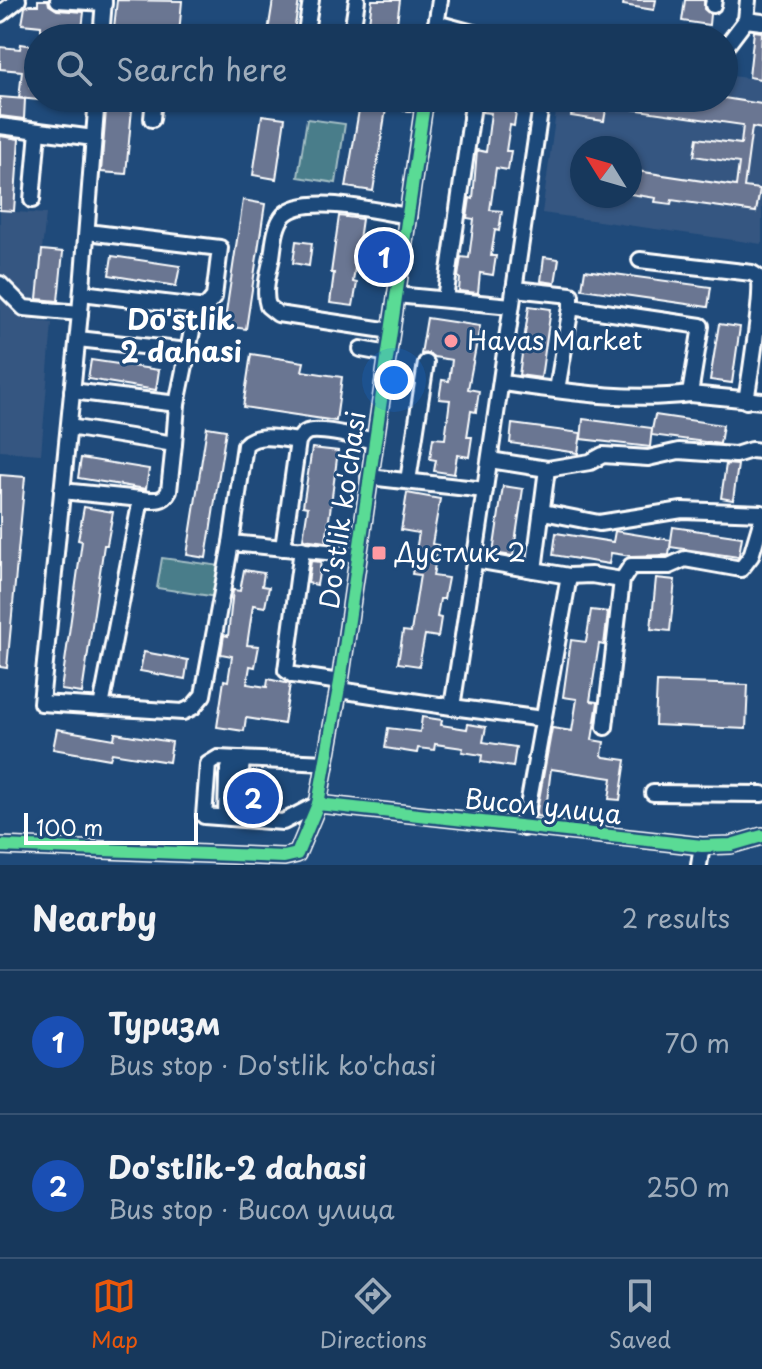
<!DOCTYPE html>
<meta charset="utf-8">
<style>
body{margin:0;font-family:"Playpen Sans",sans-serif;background:#244365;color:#f1f3f6}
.compass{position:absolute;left:570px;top:136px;width:72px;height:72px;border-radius:50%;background:#17385c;box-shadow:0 2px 6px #0004;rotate:307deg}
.scale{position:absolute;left:24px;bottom:20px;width:174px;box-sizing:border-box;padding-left:8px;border:4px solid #fff;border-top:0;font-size:22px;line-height:28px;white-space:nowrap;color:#fff;-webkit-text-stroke:6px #1f4a7a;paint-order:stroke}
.you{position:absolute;left:394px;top:380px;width:28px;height:28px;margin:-20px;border:6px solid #fff;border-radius:50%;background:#1a73e8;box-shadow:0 0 0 12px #1a73e833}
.badge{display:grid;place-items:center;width:52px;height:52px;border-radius:50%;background:#ea580c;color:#fff;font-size:26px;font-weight:700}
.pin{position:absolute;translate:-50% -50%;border:4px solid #fff;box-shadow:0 2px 8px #0006}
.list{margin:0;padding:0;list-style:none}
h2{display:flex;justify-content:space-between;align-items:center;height:104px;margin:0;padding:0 32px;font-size:34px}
h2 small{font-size:26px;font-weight:400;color:#9eacbb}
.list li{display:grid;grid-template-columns:52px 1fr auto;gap:24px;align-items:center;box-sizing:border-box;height:144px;padding:0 32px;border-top:2px solid #365272}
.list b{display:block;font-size:30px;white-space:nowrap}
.list p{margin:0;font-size:26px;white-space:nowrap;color:#9eacbb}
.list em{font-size:26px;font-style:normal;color:#9eacbb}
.icon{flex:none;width:44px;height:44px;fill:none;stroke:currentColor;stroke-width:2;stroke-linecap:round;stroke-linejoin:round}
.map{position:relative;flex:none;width:762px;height:865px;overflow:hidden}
.search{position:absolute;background:#17385c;box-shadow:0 2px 6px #0004;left:24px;right:24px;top:24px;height:88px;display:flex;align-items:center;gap:20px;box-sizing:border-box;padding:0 28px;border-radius:44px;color:#9eacbb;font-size:30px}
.sheet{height:392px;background:#17385c}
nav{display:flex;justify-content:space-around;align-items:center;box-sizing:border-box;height:112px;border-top:2px solid #365272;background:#17385c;font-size:22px;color:#9eacbb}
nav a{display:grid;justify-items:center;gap:4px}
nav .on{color:#ea580c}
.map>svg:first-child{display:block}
.built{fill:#365781;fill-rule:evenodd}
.green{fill:#497d8a;stroke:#a4bec4;stroke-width:2}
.building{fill:#6b7692;stroke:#fff;stroke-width:2}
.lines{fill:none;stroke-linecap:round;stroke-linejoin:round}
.minor-casing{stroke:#fff;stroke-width:20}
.minor{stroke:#1f4a7a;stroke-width:14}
.cycleway-casing{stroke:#1f4a7a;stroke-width:17}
.cycleway{stroke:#5adb95;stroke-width:12}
.poi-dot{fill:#ff9aa2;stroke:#1f4a7a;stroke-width:3}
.labels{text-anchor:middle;stroke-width:6;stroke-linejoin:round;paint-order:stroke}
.poi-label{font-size:26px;fill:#fff;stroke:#1f4a7a;text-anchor:start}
.street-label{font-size:26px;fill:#fff;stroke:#1f4a7a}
.neighbourhood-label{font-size:28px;font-weight:bold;fill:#fff;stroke:#1f4a7a}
</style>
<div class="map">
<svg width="762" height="865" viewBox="0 0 762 865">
<rect width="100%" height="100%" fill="#1f4a7a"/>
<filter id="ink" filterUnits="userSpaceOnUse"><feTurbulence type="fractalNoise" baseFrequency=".0125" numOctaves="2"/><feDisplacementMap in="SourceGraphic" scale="16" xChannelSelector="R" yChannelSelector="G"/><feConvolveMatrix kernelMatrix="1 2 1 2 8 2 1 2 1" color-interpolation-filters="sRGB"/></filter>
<g filter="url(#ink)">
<!-- built -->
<g class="built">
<path d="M724,75L762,80V244L542,213L558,98H724ZM582,148H630V196H582Z"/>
<polygon points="0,211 46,214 42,249 63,252 58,303 37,301 34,320 52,323 41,454 0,451"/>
</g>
<!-- green -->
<g class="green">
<polygon points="307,119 345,124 336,183 298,177"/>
<polygon points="162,558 221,566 217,597 157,588"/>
</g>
<!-- building -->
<g class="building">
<polygon points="38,0 48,0 49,5 57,10 84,12 81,38 61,38 62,32 41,30 41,26 22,24 25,7 30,5 38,5"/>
<polygon points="117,0 182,1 179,34 114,28"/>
<polygon points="273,0 299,0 293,38 267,38"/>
<polygon points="372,0 400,0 395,38 367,38"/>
<polygon points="624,0 656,0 654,10 623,5"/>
<polygon points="685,0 704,0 704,9 710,14 709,25 682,21"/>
<polygon points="754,31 762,32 760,79 749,77"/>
<polygon points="21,44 34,46 30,88 38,89 38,100 19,98 22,71 0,69 0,47 20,49"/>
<polygon points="0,97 25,99 24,119 0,116"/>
<polygon points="107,98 133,98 126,174 101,172"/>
<polygon points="484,98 506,98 505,104 517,106 514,126 510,125 506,151 511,151 508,170 496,168 490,210 502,211 499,231 495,230 491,256 496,256 493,275 480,273 478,293 459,291 460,278 458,277 461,257 469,258 474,219 467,218 470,198 473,199 477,150 486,152 491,113 482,112"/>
<polygon points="574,98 608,98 604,121 571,116"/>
<polygon points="626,98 724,98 762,104 762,129 752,127 744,187 760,189 756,212 672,200 671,204 655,202 656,198 630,194 630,170 736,186 739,163 694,156 697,138 741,144 743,125 624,108"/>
<polygon points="360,104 386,109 373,191 346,187"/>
<polygon points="262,115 285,118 276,179 253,175"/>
<polygon points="0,136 19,139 14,211 0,210"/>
<polygon points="243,200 265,204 246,329 224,326"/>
<polygon points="339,216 362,219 353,282 357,283 353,306 330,303 334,273 331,273"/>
<polygon points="296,241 312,243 309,266 293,263"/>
<polygon points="42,250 63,252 58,301 37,299"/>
<polygon points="112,256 180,266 176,286 109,275"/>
<polygon points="544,257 559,259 555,283 541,281"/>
<polygon points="585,270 711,287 708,307 582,289"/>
<polygon points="529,306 551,309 541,378 519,375"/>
<polygon points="427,318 480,326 468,389 479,391 476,412 471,411 467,437 472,437 469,457 457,455 454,474 434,471 436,460 430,459 433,438 445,439 450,400 439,399 442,380 449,381 452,360 434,357 428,353 421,354"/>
<polygon points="719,324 740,327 732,383 710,380"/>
<polygon points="251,354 304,362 302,371 342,377 336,421 243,407"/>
<polygon points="91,360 159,370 156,390 88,379"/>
<polygon points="655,415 723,425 720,444 651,435"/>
<polygon points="583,419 652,428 650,447 581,439"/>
<polygon points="512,424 581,433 578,453 510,443"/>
<polygon points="207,427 226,430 206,558 187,555"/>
<polygon points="312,448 338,451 326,542 303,539 308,507 303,506"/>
<polygon points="81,458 149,469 146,489 78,478"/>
<polygon points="726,464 738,465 733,500 721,498"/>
<polygon points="0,475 25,477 7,668 0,667"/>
<polygon points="503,486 523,489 513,556 493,553"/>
<polygon points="407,493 440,499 432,544 438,545 433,576 448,578 444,599 440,599 437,617 441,618 438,637 425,635 419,666 398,663 403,631 411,632 420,575 412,574 419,533 401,530"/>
<polygon points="84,507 113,512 107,545 104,545 82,693 61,690 82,541 78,540"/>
<polygon points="673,527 742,537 739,555 738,557 670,547"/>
<polygon points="615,531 671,540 669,555 631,556 611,553 609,564 553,555 556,533 613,542"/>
<polygon points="311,561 321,562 317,585 308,583"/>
<polygon points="244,570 264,573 262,586 269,587 265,607 253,605 247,645 259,646 255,667 250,666 247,684 267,687 268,679 290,684 284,724 246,718 244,731 217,727 224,680 228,681 232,656 221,654 224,635 228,636 233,590 240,591"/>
<polygon points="656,578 675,580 670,631 651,629"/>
<polygon points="591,610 608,612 604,645 599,644 590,701 598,702 592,740 604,742 602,755 604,757 626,760 620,800 609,799 612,778 551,769 545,817 536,816 552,728 572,731 577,699 563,697 571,640 586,642"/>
<polygon points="144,652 188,660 185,679 140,671"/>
<polygon points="657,682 748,685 746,729 655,725"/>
<polygon points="422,717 442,720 441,725 467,729 468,724 486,727 483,742 516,747 513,767 481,762 482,755 462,752 463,748 435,744 434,750 418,748 417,753 385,748 388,728 420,732"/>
<polygon points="57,729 114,739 115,733 172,742 169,762 112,753 110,759 53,749"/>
</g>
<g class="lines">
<defs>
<g id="minor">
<polyline points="58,0 104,3"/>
<polyline points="713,5 714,0"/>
<polyline points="0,14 18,0"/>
<polyline points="746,20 762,22"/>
<polyline points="436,23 491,38"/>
<polyline points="101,38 104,0"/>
<polyline points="305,38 311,0"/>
<polyline points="351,38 357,0"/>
<polyline points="434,38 440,0"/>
<polyline points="724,49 746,20 748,0"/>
<polyline points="97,98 80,313 41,703 183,712 193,707 203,695 231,543 358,555"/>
<polyline points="380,98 425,104"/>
<path d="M542,98C512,301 484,504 452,707L543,719"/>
<polyline points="152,119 154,98"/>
<polyline points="0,126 94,138"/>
<polyline points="32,200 38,131"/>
<polyline points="87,232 220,248 214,297 194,321 177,404 174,444"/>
<path d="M640,260L752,273C756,276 759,276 760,282C762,300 750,377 746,401"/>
<polyline points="0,284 24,308 80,313"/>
<polyline points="514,289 571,295 571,307 701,326 690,394 762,401"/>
<polyline points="82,293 206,308"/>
<polyline points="396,295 511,306"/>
<polyline points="445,299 474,98"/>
<path d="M391,331L278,314L268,306C263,291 269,272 272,257C274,243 275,225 284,215C306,193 380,212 408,216"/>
<polyline points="78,339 188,351"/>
<polyline points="361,349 388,354"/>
<path d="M502,383C564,391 627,402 690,394"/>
<polyline points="557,390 571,307"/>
<polyline points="72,391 177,404"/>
<path d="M69,427L174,444L169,491C163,503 153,500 141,499"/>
<polyline points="490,460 547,469 534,570"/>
<polyline points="547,469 590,462 603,455 648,458 679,451 735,455 751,450 762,451"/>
<polyline points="369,477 485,490"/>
<polyline points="408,481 426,363"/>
<polyline points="62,491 141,499 101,707"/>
<polyline points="543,512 599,523 682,510 762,513"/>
<path d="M231,543L245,445C257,432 282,439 298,441"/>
<path d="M283,548L298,441C301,437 302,434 307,432C321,427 359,438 375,441"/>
<polyline points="302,549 286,670 293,675 340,682"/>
<polyline points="475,560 569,576 591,575 622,580"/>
<polyline points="339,690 452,707"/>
<polyline points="605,727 622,580 631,566 669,566 685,559 741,569 751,556 762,519"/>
<polyline points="653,793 762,794"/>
<polyline points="318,804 702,846 731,845 762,836"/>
<polyline points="318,804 283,822 204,816 208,764 218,758 326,763"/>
<polyline points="226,817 227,776 232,759"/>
<polyline points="238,818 235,799 243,759"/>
<polyline points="524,828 569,576"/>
<polyline points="0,846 284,857 297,854 318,804 340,682 425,98"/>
<polyline points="699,865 702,846"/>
</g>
</defs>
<!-- minor casing -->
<use href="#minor" class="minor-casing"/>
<!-- minor -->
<use href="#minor" class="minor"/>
<defs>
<g id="cycleway">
<polyline points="318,804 702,846 731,845 762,836"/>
<polyline points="0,846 284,857 297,854 318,804 340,682 425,98"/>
</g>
</defs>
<!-- cycleway casing -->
<use href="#cycleway" class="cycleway-casing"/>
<!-- cycleway -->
<use href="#cycleway" class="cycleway"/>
</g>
</g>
<!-- markers -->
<g class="poi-dot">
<circle cx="451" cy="341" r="8"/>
<rect x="371" y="545" width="16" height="16" rx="4"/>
</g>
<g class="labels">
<!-- poi labels -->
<g class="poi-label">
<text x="467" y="350">Havas Market</text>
<text x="395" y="562">Дустлик 2</text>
</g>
<!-- street labels -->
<g class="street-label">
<text transform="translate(343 510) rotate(-82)" y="9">Do'stlik ko'chasi</text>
<text transform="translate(543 807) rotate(6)" y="9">Висол улица</text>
</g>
<!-- neighbourhood labels -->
<g class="neighbourhood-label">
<text x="181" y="330">Do'stlik<tspan x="181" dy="32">2 dahasi</tspan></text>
</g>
</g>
</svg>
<svg class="compass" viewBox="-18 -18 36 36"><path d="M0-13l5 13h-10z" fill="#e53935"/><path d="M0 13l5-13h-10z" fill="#9eacbb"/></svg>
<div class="scale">100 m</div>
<div class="you"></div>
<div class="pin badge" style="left:384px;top:257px;background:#1a4fb4">1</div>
<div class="pin badge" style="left:253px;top:798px;background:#1a4fb4">2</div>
<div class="search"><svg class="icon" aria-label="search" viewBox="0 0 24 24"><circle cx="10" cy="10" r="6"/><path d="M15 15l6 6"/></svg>Search here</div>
</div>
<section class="sheet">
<h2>Nearby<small>2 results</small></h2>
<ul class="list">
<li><span class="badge" style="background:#1a4fb4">1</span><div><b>Туризм</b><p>Bus stop · Do'stlik ko'chasi</p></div><em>70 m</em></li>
<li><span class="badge" style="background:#1a4fb4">2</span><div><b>Do'stlik-2 dahasi</b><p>Bus stop · Висол улица</p></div><em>250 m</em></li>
</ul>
</section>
<nav>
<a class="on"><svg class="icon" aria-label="map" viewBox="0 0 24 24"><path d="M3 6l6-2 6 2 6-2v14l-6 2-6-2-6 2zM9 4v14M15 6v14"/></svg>Map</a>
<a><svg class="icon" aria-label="directions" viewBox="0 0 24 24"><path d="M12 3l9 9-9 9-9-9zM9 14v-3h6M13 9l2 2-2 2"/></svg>Directions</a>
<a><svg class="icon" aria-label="saved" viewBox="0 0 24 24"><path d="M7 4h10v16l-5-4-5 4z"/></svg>Saved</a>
</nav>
